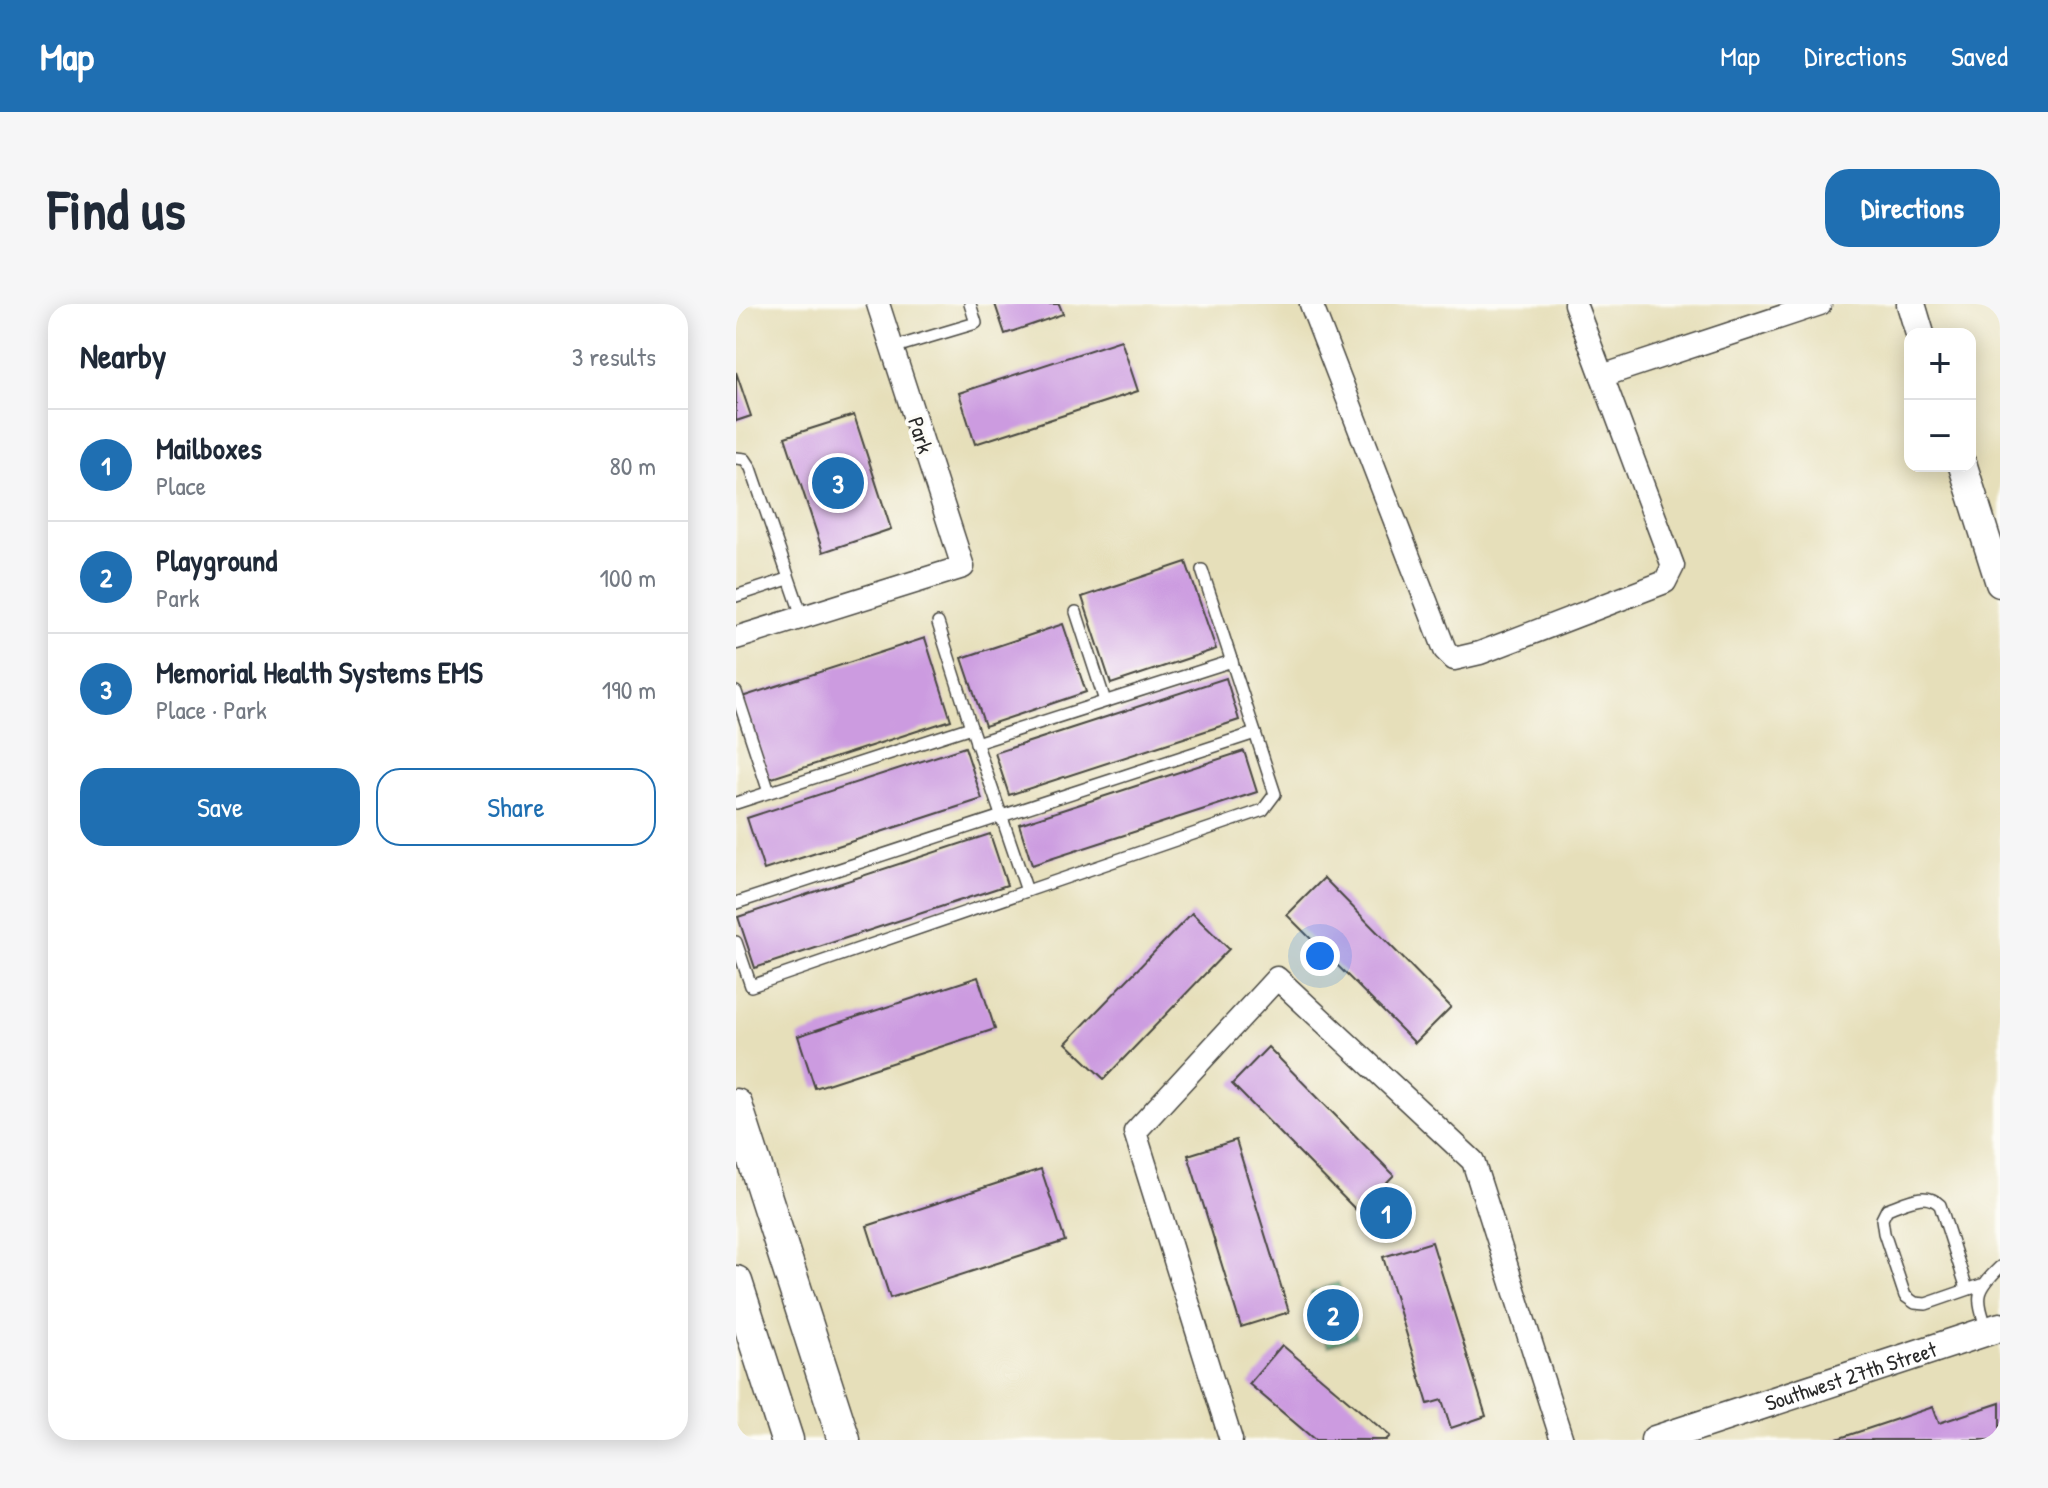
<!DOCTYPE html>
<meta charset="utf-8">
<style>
body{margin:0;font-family:"Patrick Hand",sans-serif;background:#f6f6f7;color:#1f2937}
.controls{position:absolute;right:24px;top:24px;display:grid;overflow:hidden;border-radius:16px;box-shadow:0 4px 20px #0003}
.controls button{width:72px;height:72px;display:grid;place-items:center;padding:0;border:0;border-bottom:2px solid #e0e1e3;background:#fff;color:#1f2937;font:40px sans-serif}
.you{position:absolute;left:584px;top:652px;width:28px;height:28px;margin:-20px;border:6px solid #fff;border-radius:50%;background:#1a73e8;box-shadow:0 0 0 12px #1a73e833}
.badge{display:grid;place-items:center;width:52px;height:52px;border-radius:50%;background:#1f6fb2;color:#fff;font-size:26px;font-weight:700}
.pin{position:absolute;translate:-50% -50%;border:4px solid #fff;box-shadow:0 2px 8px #0006}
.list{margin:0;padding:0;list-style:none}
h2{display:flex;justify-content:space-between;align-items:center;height:104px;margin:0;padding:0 32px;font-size:34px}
h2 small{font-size:26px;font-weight:400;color:#747a83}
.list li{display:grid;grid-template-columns:52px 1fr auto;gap:24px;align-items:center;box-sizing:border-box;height:112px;padding:0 32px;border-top:2px solid #e0e1e3}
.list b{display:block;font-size:30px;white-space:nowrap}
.list p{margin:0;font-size:26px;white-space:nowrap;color:#747a83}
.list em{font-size:26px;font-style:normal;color:#747a83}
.actions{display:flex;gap:16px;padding:24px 32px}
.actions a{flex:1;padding:18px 0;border:2px solid #1f6fb2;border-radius:24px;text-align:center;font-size:28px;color:#1f6fb2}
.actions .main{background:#1f6fb2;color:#fff}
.map{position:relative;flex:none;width:1264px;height:1136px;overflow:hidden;border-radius:24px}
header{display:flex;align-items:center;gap:48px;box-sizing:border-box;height:112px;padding:0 40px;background:#1f6fb2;color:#fff}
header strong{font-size:38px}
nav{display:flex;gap:44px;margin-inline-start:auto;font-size:28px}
.intro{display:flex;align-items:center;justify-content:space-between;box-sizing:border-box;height:192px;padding:0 48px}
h1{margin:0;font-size:56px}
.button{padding:20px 36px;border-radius:24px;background:#1f6fb2;color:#fff;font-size:28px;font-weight:700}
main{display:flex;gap:48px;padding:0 48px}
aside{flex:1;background:#fff;border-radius:24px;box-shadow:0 4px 20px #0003}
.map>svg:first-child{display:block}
.green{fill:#7ed69b;stroke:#548063;stroke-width:2}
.building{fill:#cc9be0}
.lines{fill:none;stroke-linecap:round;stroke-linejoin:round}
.service-casing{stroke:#474640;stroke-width:14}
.minor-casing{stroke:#474640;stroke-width:25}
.tertiary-casing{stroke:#474640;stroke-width:31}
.secondary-casing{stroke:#474640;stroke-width:35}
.service{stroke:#fff;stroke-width:11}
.minor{stroke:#fff;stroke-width:22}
.tertiary{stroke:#fff;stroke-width:28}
.secondary{stroke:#fff;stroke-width:32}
.labels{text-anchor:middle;stroke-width:7;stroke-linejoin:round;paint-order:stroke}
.street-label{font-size:22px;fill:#2b2b2b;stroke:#fdfcf7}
</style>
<header>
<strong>Map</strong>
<nav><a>Map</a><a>Directions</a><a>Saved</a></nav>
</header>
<div class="intro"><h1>Find us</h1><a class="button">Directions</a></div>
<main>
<aside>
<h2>Nearby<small>3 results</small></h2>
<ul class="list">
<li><span class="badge">1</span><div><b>Mailboxes</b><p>Place</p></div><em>80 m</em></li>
<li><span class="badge">2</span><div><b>Playground</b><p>Park</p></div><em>100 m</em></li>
<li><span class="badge">3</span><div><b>Memorial Health Systems EMS</b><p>Place · Park</p></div><em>190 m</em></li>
</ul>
<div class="actions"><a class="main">Save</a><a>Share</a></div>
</aside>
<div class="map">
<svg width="1264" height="1136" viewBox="0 0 1264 1136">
<rect width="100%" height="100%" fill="#fdfcf7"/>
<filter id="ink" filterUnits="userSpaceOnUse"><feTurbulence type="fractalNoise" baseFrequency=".0125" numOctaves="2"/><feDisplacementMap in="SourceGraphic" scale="16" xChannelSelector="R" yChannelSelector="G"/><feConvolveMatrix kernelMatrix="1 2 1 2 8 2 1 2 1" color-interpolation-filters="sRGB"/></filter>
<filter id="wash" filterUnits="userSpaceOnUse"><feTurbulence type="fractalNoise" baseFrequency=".006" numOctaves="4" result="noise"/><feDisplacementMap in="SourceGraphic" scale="32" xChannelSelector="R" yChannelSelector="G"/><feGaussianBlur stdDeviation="1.8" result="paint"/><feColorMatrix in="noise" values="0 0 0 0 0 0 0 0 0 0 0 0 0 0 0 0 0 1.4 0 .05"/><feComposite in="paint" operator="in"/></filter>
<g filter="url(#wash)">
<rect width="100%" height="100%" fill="#e6dfba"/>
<!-- green -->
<polygon class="green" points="602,979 620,1032 592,1042 575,989"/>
<g id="blocks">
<!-- building -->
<g class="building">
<polygon points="259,0 323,0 327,10 269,30"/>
<polygon points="385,36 402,87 239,140 223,89"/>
<polygon points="0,68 15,112 0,117"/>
<polygon points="118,111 155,225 87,248 49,133"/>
<polygon points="450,258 480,345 375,380 346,293"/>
<polygon points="327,320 350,388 249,422 226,354"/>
<polygon points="189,334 215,416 33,475 6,393"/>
<polygon points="490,374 503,416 273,491 259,449"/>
<polygon points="229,443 246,495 28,566 11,514"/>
<polygon points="508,447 521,488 296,561 283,520"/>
<polygon points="254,530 271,581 19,664 2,613"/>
<polygon points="588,574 715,703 679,739 551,611"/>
<polygon points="456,609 493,645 368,775 330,739"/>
<polygon points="242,673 259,725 79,784 62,732"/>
<polygon points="532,743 658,871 622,908 496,780"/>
<polygon points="500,836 553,1008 505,1023 452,851"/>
<polygon points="305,865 329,937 154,994 131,922"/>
<polygon points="650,899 659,906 650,919 642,911"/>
<polygon points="696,938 750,1112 715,1124 706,1096 692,1100 647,953"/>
<polygon points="546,1041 654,1132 650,1136 579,1136 513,1080"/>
<polygon points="1264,1099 1264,1136 1098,1136 1197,1103 1203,1119"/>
</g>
</g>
</g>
<g filter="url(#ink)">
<use href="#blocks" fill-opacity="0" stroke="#474640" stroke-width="2"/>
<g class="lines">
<defs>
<g id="service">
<polyline points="156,44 240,19 234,0"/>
<polyline points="0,154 9,155 15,164 66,312"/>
<polyline points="0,292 52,275"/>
<polyline points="340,308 369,397"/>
<polyline points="202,319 235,423"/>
<polyline points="0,388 33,488"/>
<polyline points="240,439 496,357"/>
<polyline points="0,499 235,423 291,587 15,682 0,638"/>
<polyline points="291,587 527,506 539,490 466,266"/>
<polyline points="0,599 519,429"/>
<path d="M1231,985L1204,901C1189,886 1169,899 1151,905L1146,915L1148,929L1169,992L1179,999L1190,1000L1245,981"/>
<path d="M1251,1025C1240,993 1239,987 1264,963"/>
</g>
<g id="minor">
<polyline points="575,0 709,346 718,355 744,349 929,278 937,262 839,0"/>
<polyline points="866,72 1084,0"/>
<polyline points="0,334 227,263 142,0"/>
<polyline points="495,1136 399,828 541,674 737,857 826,1136"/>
</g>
<g id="tertiary">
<polyline points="1175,0 1184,30"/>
<polyline points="1227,162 1264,279"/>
<path id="s1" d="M919,1136L1264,1023"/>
</g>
<g id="secondary">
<polyline points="0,801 108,1136"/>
<polyline points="0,978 51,1136"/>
</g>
</defs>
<!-- service casing -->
<use href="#service" class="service-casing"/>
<!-- minor casing -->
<use href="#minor" class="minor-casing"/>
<!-- tertiary casing -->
<use href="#tertiary" class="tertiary-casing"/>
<!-- secondary casing -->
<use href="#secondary" class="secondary-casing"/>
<!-- service -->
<use href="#service" class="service"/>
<!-- minor -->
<use href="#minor" class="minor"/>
<!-- tertiary -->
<use href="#tertiary" class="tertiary"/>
<!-- secondary -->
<use href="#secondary" class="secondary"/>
</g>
</g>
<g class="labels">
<!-- street labels -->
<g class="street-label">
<text transform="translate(185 131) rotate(72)" y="8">Park</text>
<text dy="8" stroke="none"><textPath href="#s1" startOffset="206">Southwest 27th Street</textPath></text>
</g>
</g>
</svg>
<div class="controls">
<button>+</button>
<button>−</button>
</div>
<div class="you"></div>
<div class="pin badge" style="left:650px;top:909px">1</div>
<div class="pin badge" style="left:597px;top:1011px">2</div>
<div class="pin badge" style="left:102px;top:179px">3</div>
</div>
</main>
